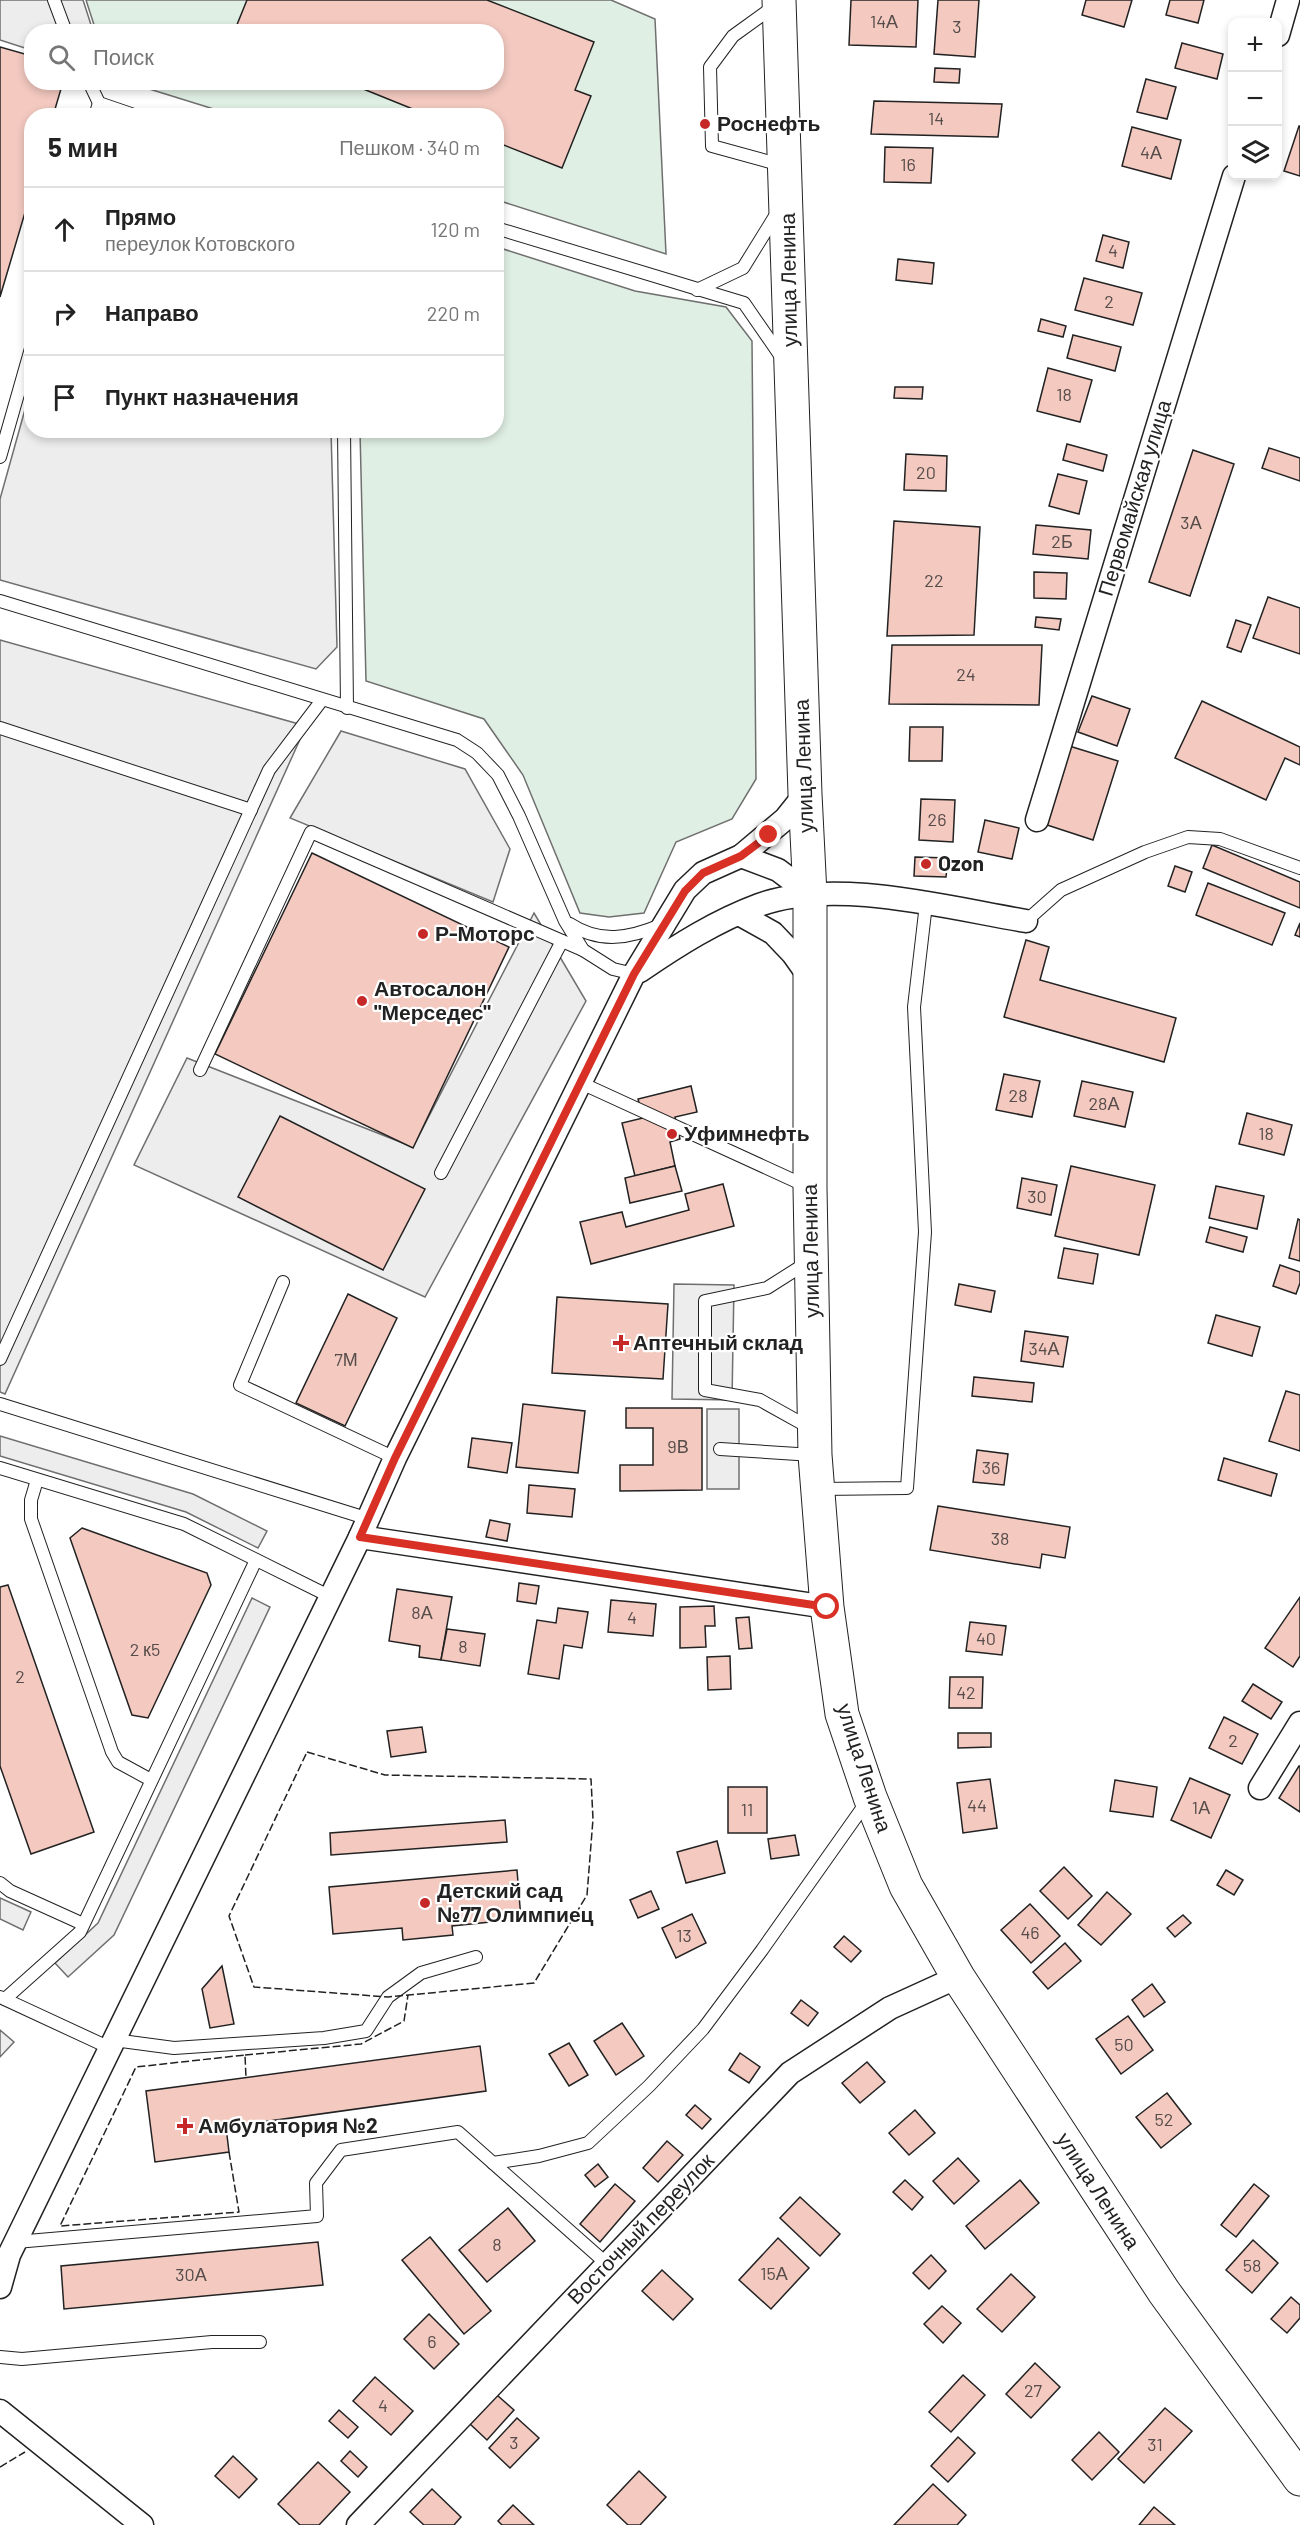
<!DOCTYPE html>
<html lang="ru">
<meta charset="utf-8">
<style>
body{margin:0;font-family:Barlow,sans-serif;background:#f6f6f6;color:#222}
.controls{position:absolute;right:18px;top:18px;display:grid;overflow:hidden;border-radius:12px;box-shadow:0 3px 9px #0003}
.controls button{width:54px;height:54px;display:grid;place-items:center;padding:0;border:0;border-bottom:2px solid #e0e0e0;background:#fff;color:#222;font:30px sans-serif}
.stop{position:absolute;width:18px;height:18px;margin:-14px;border:4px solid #d93025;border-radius:50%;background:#fff}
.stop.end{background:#d93025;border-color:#fff;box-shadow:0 2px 6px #0008}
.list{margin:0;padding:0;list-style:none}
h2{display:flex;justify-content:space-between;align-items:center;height:78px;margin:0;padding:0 24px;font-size:26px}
h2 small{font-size:20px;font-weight:400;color:#767676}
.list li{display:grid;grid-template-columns:39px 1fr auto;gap:18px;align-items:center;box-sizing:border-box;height:84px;padding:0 24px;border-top:2px solid #e0e0e0}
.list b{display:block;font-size:22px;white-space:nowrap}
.list p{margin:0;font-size:20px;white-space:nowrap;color:#767676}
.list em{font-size:20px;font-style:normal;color:#767676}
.icon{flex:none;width:33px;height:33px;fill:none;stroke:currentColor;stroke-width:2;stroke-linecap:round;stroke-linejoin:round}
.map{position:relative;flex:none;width:1300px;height:2525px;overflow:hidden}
.search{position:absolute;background:#fff;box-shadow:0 3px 9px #0003;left:24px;top:24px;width:480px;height:66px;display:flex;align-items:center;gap:15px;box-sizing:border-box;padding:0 21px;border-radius:24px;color:#767676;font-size:22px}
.panel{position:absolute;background:#fff;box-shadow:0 3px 9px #0003;left:24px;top:108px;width:480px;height:330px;border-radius:24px}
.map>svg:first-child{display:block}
.green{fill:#e0efe3;stroke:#6f6f6f;stroke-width:1.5}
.parking{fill:#ededed;stroke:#6f6f6f;stroke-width:1.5}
.building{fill:#f3c9c0;stroke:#222;stroke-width:1.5}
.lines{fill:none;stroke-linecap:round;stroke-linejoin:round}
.service-casing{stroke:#222;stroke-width:14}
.minor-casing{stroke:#222;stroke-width:25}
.trunk-casing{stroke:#222;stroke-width:35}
.service{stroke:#fff;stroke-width:12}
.minor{stroke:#fff;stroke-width:22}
.trunk{stroke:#fff;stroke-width:33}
.fence{stroke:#222;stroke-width:1.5;stroke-dasharray:8 3;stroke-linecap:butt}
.route{stroke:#d93025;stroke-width:8}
.poi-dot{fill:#c62828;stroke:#fff;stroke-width:2}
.labels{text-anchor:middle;stroke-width:4.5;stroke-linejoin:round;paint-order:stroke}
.number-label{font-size:18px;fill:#564c4a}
.poi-label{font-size:21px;font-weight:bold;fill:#222;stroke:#fff;text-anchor:start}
.street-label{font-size:21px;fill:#222;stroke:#fff}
</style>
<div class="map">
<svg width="1300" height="2525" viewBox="0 0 1300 2525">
<rect width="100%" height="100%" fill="#fff"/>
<!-- green -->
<g class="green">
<polygon points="86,0 611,0 655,19 666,254 497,200 496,116 233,115 130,83 496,82 496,32 96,31"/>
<polygon points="497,247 635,291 726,307 752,341 756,779 732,819 676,842 644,913 609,917 580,913 523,775 484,719 366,681 360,431 496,430"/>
</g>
<!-- parking -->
<g class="parking">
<polygon points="0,0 83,0 93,31 32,32 31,50 0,40"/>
<polygon points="31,388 32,430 331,431 337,647 316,669 0,580 0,499"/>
<polygon points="0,640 306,726 5,1394 0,1392"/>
<polygon points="341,731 465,769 510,849 493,902 290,818"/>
<polygon points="534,913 586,1001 425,1297 134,1165 187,1058 413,1147"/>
<polygon points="674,1284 734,1285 732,1400 672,1399"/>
<rect x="707" y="1409" width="32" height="80"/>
<polygon points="0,1436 193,1494 267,1531 258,1548 186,1512 0,1456"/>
<polygon points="252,1598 270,1607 114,1935 68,1977 55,1963 98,1923"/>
<polygon points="0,1898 31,1912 23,1930 0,1919"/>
<polygon points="0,2030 14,2042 0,2057"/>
</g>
<!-- building -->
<g class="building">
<polygon points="247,0 487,0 594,42 575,90 591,96 562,168 496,142 496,116 430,116 346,82 496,82 496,32 234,32"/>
<polygon points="851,0 918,0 916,47 849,45"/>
<polygon points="938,0 979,0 975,57 934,54"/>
<polygon points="1086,0 1132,0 1124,27 1082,15"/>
<polygon points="1170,0 1204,0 1198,23 1166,15"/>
<polygon points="1182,43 1223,54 1217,79 1175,68"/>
<polygon points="0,47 32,56 32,82 63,82 53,116 32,116 32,189 0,297"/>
<polygon points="935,68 960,69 959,83 934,82"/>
<polygon points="1146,79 1176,87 1167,119 1137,112"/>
<polygon points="874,101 1002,104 998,137 871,134"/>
<polygon points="1299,126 1300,126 1300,176 1284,171"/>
<polygon points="1132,127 1181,140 1171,179 1122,166"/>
<polygon points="885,147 933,148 931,183 884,182"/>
<polygon points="1103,235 1129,242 1123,268 1096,261"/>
<polygon points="898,259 934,263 932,284 896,280"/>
<polygon points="1084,278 1142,293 1133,325 1075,310"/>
<polygon points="1041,319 1066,326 1063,337 1038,331"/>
<polygon points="1073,335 1121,347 1115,371 1067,358"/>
<polygon points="1048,368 1092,380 1080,422 1037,411"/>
<polygon points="895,387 923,387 922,399 894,398"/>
<polygon points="1067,444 1107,455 1103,471 1063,460"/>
<polygon points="1269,448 1300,458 1300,481 1262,468"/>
<polygon points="1193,450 1234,464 1190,596 1149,582"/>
<polygon points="906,454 947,456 946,491 904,490"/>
<polygon points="1058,474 1087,481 1079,514 1049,506"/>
<polygon points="894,521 980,527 974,635 887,636"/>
<polygon points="1036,525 1091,530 1088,559 1033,554"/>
<polygon points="1034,572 1067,573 1066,599 1034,598"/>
<polygon points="1268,597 1300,608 1300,654 1253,638"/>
<polygon points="1036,617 1061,619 1059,630 1035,627"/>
<polygon points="1236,620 1251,625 1241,652 1227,647"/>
<polygon points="892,645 1042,645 1039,705 889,704"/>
<polygon points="1092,696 1130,709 1117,746 1078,732"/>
<polygon points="1202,701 1300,747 1300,765 1285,758 1266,800 1175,758"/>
<polygon points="910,727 943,727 942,761 909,761"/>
<polygon points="1066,745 1118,761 1093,840 1041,823"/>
<polygon points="921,799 955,800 953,842 919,840"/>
<polygon points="985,820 1019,828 1012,859 978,852"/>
<polygon points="1212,845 1300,882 1300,908 1203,868"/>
<polygon points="312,853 509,947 413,1148 215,1054"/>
<polygon points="915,857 948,858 946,877 914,876"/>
<polygon points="1175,866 1192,872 1185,892 1168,886"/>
<polygon points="1208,883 1285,913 1272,945 1196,915"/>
<polygon points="1300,923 1300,937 1295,935"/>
<polygon points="1026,940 1049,947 1040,980 1176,1018 1164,1062 1004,1017"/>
<polygon points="1004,1074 1040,1081 1032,1117 996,1110"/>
<polygon points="1082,1081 1133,1092 1125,1127 1074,1116"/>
<polygon points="691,1086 697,1112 675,1117 680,1139 670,1142 675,1166 635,1176 622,1123 643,1118 638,1099"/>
<polygon points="1247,1113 1292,1125 1284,1155 1239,1144"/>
<polygon points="280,1116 425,1189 383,1270 238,1197"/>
<polygon points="675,1166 682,1191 630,1203 625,1178"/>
<polygon points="1071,1166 1155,1185 1139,1255 1055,1236"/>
<polygon points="1022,1178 1057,1185 1051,1215 1017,1208"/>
<polygon points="723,1184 734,1226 591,1264 580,1222 622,1212 626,1227 689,1210 685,1194"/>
<polygon points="1216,1186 1264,1196 1257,1229 1209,1218"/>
<polygon points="1298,1219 1300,1220 1300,1261 1289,1258"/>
<polygon points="1210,1227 1247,1237 1243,1252 1206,1242"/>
<polygon points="1064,1248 1098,1254 1093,1284 1058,1278"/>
<polygon points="1280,1265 1300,1272 1300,1283 1296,1294 1273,1286"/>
<polygon points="959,1284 995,1291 991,1312 955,1305"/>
<polygon points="348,1294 397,1318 345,1426 296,1403"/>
<polygon points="557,1297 668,1304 663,1379 552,1373"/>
<polygon points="1216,1315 1260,1327 1252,1356 1208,1343"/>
<polygon points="1025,1331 1068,1337 1063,1367 1021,1361"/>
<polygon points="974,1377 1034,1383 1032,1402 972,1396"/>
<polygon points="1286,1391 1300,1395 1300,1451 1269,1441"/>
<polygon points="523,1404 585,1411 578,1473 516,1467"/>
<polygon points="626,1408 702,1408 702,1490 620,1491 620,1465 653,1465 653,1428 626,1428"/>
<polygon points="472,1438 512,1443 507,1473 468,1467"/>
<polygon points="977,1450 1008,1454 1004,1485 973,1482"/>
<polygon points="1224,1458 1277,1474 1271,1496 1218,1480"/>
<polygon points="529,1485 575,1489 572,1517 527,1513"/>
<polygon points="938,1506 1070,1527 1065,1558 1042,1554 1040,1568 930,1550"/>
<polygon points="490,1520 510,1524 507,1541 486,1537"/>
<polygon points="82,1528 207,1573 211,1585 148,1718 132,1715 70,1538"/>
<polygon points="519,1583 539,1586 536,1604 517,1601"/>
<polygon points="8,1585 94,1832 31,1854 0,1766 0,1587"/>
<polygon points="397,1589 452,1597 441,1660 419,1657 420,1646 389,1641"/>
<polygon points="1300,1597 1300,1656 1293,1667 1265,1648"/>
<polygon points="611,1600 656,1604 653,1636 608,1632"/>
<polygon points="714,1606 715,1626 705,1626 706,1647 680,1648 680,1607"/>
<polygon points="558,1608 588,1612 582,1648 564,1645 559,1679 528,1674 537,1620 556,1623"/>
<polygon points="749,1617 752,1648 739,1649 736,1618"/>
<polygon points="970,1622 1006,1626 1002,1655 966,1651"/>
<polygon points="447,1629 485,1634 480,1666 441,1660"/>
<polygon points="730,1656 731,1689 708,1690 707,1657"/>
<polygon points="950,1677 983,1677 982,1708 949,1708"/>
<polygon points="1253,1684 1282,1702 1271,1719 1242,1701"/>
<polygon points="1224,1717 1258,1734 1242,1764 1209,1748"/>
<polygon points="422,1727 426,1752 391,1757 387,1731"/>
<polygon points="958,1733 991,1733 991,1747 958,1748"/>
<polygon points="1299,1766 1300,1766 1300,1812 1279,1798"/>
<polygon points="1190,1778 1230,1795 1211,1838 1171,1820"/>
<polygon points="990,1779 997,1828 963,1833 957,1783"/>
<polygon points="1115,1780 1157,1787 1153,1817 1110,1811"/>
<rect x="728" y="1787" width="39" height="46"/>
<polygon points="505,1820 507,1842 331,1855 330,1833"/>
<polygon points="795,1835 799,1855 771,1859 768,1839"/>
<polygon points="717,1841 725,1873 686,1883 677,1852"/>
<polygon points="1064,1867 1092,1896 1068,1919 1040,1891"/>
<polygon points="517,1870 521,1919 452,1926 453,1935 403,1940 402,1928 333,1934 329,1887"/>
<polygon points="1226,1870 1243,1880 1234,1895 1217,1885"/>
<polygon points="651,1891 659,1909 638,1918 630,1900"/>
<polygon points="1107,1892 1131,1914 1101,1945 1078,1925"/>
<polygon points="1030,1904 1060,1936 1031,1963 1001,1930"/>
<polygon points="692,1914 706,1943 676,1958 662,1928"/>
<polygon points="1183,1915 1191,1923 1175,1937 1167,1928"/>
<polygon points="844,1936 861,1951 851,1962 834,1947"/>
<polygon points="1065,1943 1081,1961 1048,1989 1033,1972"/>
<polygon points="222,1966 234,2024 210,2028 202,1989"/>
<polygon points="1152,1984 1165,2002 1144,2017 1132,2000"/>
<polygon points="801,2000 818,2013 808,2026 791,2013"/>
<polygon points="1128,2016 1153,2050 1121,2074 1096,2039"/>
<polygon points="622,2023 644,2056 616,2075 594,2041"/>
<polygon points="569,2043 588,2075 569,2086 549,2054"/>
<polygon points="480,2046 486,2091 226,2127 229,2152 155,2162 146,2091"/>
<polygon points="740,2053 760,2067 749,2083 729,2070"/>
<polygon points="867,2062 885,2082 860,2103 842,2083"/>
<polygon points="1167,2093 1191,2124 1161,2148 1136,2117"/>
<polygon points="695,2105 711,2119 702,2129 686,2115"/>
<polygon points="915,2110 935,2133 909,2155 889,2133"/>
<polygon points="667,2141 683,2155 658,2182 643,2168"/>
<polygon points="958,2158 979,2181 954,2204 933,2181"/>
<polygon points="598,2164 608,2177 595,2187 585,2175"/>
<polygon points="905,2180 923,2197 912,2210 893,2192"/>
<polygon points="1020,2180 1039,2203 985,2249 966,2226"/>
<polygon points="615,2184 635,2201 600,2242 580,2224"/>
<polygon points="1254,2184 1269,2196 1236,2237 1221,2225"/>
<polygon points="800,2197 840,2234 820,2256 780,2218"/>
<polygon points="508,2208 535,2241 487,2282 459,2250"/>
<polygon points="430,2237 491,2311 464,2334 402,2260"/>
<polygon points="778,2238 809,2268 771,2309 739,2280"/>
<polygon points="1253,2240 1278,2263 1252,2293 1226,2270"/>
<polygon points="318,2242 323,2285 64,2309 61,2266"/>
<polygon points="931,2255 946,2271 929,2289 913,2273"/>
<polygon points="662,2270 693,2299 673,2320 642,2291"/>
<polygon points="1011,2274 1035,2297 1002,2332 977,2309"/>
<polygon points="1291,2297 1300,2305 1300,2318 1287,2333 1271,2319"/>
<polygon points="942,2306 961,2323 943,2343 924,2324"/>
<polygon points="429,2314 459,2344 434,2369 404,2339"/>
<polygon points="1035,2363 1060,2387 1031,2418 1006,2394"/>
<polygon points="963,2375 985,2395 951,2432 929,2412"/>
<polygon points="375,2377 413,2411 391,2435 353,2401"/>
<polygon points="497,2395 514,2410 487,2440 470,2424"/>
<polygon points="1165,2408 1192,2431 1144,2483 1118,2459"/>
<polygon points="339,2410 358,2427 348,2438 329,2421"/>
<polygon points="517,2418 539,2438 510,2468 489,2448"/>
<polygon points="1099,2432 1119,2452 1092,2480 1072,2460"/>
<polygon points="958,2437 975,2453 948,2482 931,2466"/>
<polygon points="350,2451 367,2467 358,2477 341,2461"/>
<polygon points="233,2456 257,2479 239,2498 215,2476"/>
<polygon points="318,2462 350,2492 319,2525 300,2525 278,2504"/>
<polygon points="639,2471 666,2497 640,2525 628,2525 607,2505"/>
<polygon points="933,2484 966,2515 957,2525 894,2525"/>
<polygon points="432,2489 461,2517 454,2525 424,2525 410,2512"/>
<polygon points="513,2505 534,2525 502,2525 498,2521"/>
<polygon points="1154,2507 1175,2525 1139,2525"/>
</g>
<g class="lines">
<defs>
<g id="service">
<polyline points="54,0 66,32"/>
<polyline points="776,5 733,36 710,67 712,146 781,165"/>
<polyline points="89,82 99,103"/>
<polyline points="95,116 99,103 137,116"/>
<polyline points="496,228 744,303 782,358"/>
<polyline points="697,290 743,268 777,213"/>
<polyline points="344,430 347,708"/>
<polyline points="0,457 32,345"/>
<polyline points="0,601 457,740 477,753 498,775 519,816 565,921 583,950 613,969 634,974"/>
<polyline points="0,728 251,810"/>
<polyline points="1026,921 1061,890 1145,852 1188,837 1220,839 1300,868"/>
<path d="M570,924C600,944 630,938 661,925"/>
<polyline points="200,1070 311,832 583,950"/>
<polyline points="581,1083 806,1186"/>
<polyline points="441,1173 562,941"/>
<polyline points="808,1262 767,1288 705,1301 705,1390 760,1400 812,1429"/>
<polyline points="283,1282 240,1385 395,1458"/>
<polyline points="0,1359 269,770 322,700"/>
<polyline points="0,1404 369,1519"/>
<polyline points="720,1449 813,1455"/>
<polyline points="0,1468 184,1524 331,1597"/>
<polyline points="37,1480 31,1500 31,1519 112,1752 118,1762 151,1780"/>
<polyline points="820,1489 907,1488 925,1232 914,1007 926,904"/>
<polyline points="0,1883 10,1891 83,1924"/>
<polyline points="0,1997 110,2048"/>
<polyline points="5,1999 80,1932 256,1560"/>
<polyline points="114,2040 174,2048 324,2038 366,2031 388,1997 421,1973 476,1957"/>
<polyline points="493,2163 539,2156 588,2143 649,2086 703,2029 762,1950 868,1800"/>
<polyline points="16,2242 317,2216 316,2183 341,2150 458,2132 607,2264"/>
<polyline points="0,2357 22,2359 212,2342 260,2342"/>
</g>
<g id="minor">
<polyline points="1278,35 1288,0"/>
<polyline points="1037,820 1234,176"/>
<polyline points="741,856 785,819 805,794"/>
<polyline points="739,914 773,933 793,954 810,978"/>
<path d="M640,971C678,945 716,921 759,905C834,877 948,908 1026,921"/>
<polyline points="360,1537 827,1607"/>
<polyline points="1260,1788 1300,1723"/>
<polyline points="0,2287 9,2255 360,1537 395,1458 634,974 685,890 703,873 741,856 778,870 810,894"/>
<polyline points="0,2411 142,2525"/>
<polyline points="358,2525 790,2073 890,2008 958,1977"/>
</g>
<polyline id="trunk" points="779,0 805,794 810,894 810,1188 815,1455 827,1607 842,1714 870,1797 906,1886 958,1977 1164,2292 1300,2479"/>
</defs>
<!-- service casing -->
<use href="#service" class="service-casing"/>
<!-- minor casing -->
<use href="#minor" class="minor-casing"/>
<!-- trunk casing -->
<use href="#trunk" class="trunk-casing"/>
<!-- service -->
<use href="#service" class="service"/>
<!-- minor -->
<use href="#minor" class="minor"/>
<!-- trunk -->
<use href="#trunk" class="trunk"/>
<!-- fence -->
<g class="fence">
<polygon points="307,1752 385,1775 591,1779 593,1819 587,1895 534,1983 388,1997 254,1987 229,1916"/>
<polyline points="245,2055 361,2044 404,2021 408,1995"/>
<polyline points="229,2152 239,2212 60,2226 136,2067 245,2055 246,2078"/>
<polyline points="0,2467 25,2452"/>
</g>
</g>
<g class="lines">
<!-- route -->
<polyline class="route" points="769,835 741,856 703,873 685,891 634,974 395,1458 360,1537 827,1607"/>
</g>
<!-- markers -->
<g class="poi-dot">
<circle cx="705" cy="124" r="6"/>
<circle cx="926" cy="864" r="6"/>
<circle cx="423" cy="934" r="6"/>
<circle cx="362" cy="1001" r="6"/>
<circle cx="672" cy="1134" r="6"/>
<path d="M618 1334h6v6h6v6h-6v6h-6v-6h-6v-6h6z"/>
<circle cx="425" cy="1903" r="6"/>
<path d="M182 2117h6v6h6v6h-6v6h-6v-6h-6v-6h6z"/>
</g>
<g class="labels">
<!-- number labels -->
<g class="number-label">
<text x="884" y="28">14А</text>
<text x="957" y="33">3</text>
<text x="936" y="125">14</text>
<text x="1151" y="159">4А</text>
<text x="908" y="171">16</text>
<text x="1113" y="257">4</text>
<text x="1109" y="308">2</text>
<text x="1064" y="401">18</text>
<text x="926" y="479">20</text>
<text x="1191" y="529">3А</text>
<text x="1062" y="548">2Б</text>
<text x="934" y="587">22</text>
<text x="966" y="681">24</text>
<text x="937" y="826">26</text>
<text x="1018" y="1102">28</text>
<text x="1104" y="1110">28А</text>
<text x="1266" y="1140">18</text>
<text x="1037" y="1203">30</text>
<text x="1044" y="1355">34А</text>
<text x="346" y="1366">7М</text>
<text x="678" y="1453">9В</text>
<text x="991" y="1474">36</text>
<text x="1000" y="1545">38</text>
<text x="422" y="1619">8А</text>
<text x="632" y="1624">4</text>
<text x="986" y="1645">40</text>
<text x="463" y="1653">8</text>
<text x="145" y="1656">2 к5</text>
<text x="20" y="1683">2</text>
<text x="966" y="1699">42</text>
<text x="1233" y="1747">2</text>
<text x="977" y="1812">44</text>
<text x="1201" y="1814">1А</text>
<text x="747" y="1816">11</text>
<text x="1030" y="1939">46</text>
<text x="684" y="1942">13</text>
<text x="1124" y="2051">50</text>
<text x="1164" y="2126">52</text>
<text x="497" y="2251">8</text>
<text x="1252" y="2272">58</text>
<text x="774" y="2280">15А</text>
<text x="191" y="2281">30А</text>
<text x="432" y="2348">6</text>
<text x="1033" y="2397">27</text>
<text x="383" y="2412">4</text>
<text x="514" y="2449">3</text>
<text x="1155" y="2451">31</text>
</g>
<!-- poi labels -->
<g class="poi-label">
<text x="717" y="131">Роснефть</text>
<text x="938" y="871">Ozon</text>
<text x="435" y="941">Р-Моторс</text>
<text x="374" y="996">Автосалон<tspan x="374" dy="24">"Мерседес"</tspan></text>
<text x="684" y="1141">Уфимнефть</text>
<text x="633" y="1350">Аптечный склад</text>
<text x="437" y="1898">Детский сад<tspan x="437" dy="24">№77 Олимпиец</tspan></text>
<text x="198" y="2133">Амбулатория №2</text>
</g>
<!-- street labels -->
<g class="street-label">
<text transform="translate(789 280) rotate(-91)" y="7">улица Ленина</text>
<text transform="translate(1135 498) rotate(-73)" y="7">Первомайская улица</text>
<text transform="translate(804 766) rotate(-92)" y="7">улица Ленина</text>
<text transform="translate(811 1251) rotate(-91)" y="7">улица Ленина</text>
<text transform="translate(864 1768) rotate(72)" y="7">улица Ленина</text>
<text transform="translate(1098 2191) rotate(57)" y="7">улица Ленина</text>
<text transform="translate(641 2229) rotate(-46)" y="7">Восточный переулок</text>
</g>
</g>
</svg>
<div class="controls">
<button>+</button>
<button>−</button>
<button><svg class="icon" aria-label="layers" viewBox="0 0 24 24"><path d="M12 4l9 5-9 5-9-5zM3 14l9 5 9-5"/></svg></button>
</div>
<div class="stop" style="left:827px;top:1607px"></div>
<div class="stop end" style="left:769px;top:835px"></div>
<div class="search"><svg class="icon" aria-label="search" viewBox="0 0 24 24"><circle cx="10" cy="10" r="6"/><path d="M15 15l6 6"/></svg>Поиск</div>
<section class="panel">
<h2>5 мин<small>Пешком · 340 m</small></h2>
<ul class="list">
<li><svg class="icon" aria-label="ahead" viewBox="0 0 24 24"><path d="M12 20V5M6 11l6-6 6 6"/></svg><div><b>Прямо</b><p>переулок Котовского</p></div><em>120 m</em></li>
<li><svg class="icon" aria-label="right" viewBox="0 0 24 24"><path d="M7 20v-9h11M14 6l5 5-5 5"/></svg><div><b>Направо</b></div><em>220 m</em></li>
<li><svg class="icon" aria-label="arrive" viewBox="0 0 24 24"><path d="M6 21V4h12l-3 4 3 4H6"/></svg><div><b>Пункт назначения</b></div></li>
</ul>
</section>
</div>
